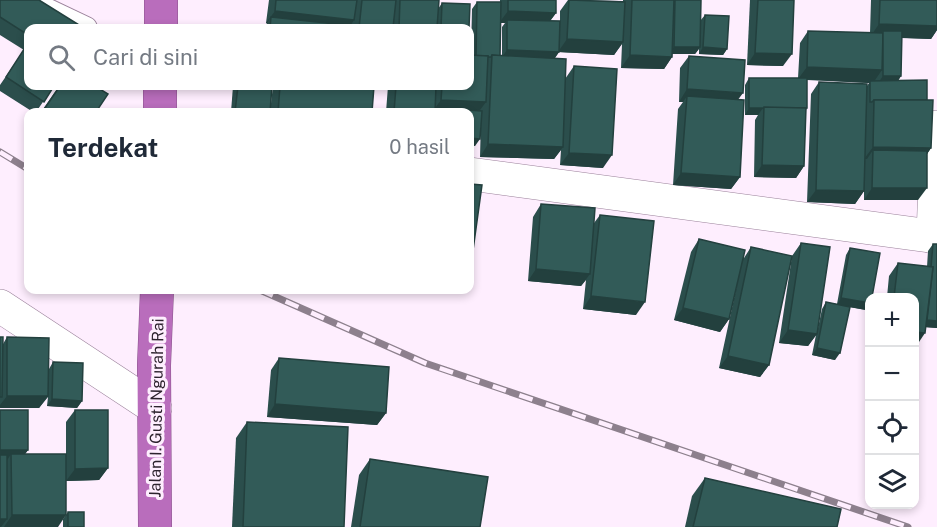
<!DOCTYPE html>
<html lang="id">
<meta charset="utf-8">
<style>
body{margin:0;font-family:"Public Sans",sans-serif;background:#f2f2f3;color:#1f2937}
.controls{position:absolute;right:18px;bottom:18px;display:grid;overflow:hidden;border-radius:12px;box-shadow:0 3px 9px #0003}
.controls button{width:54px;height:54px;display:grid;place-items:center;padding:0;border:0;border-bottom:2px solid #e0e1e3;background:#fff;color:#1f2937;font:30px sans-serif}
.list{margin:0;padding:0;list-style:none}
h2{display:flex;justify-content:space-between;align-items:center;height:78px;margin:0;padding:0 24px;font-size:26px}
h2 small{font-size:20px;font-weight:400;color:#747a83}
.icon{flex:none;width:33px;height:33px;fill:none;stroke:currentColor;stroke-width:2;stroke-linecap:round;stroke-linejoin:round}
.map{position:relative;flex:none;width:937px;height:527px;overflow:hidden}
.search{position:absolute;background:#fff;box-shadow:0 3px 9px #0003;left:24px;top:24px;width:450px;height:66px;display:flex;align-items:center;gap:15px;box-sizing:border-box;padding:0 21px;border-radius:12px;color:#747a83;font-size:22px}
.panel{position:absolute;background:#fff;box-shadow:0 3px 9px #0003;left:24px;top:108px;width:450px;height:186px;border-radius:12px}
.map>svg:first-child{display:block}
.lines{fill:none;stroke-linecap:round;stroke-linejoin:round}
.lane-casing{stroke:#9a819a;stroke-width:24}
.street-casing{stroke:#9a819a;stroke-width:34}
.highway-casing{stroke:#88538a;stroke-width:34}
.lane{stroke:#fff;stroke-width:22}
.street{stroke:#fff;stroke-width:33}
.highway{stroke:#b96dbc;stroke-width:33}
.rail-casing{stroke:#8d808d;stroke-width:7}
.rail{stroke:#feeefe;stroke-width:4.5;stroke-dasharray:14;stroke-linecap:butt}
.wall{fill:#2b4e4c;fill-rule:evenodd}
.shaded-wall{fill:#23403e}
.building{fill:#325b58;stroke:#23403e;stroke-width:1.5}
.labels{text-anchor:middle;stroke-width:6;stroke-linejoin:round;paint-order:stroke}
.street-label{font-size:16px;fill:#2c222d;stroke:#feeefe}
</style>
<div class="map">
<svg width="937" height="527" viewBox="0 0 937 527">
<rect width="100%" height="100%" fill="#feeefe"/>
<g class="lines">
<defs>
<polyline id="lane" points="27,0 86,28"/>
<g id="street">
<polyline points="470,174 937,237"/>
<polyline points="933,237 937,127"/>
<polyline points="0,306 155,408"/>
</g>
<g id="highway">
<polyline points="161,28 161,0"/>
<polyline points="160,112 160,86"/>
<polyline points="155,527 154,365 157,290"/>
</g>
</defs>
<!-- lane casing -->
<use href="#lane" class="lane-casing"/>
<!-- street casing -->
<use href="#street" class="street-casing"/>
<!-- highway casing -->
<use href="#highway" class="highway-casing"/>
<!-- lane -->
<use href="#lane" class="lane"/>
<!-- street -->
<use href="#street" class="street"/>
<!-- highway -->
<use href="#highway" class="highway"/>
<defs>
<g id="rail">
<polyline points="0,152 28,169"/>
<polyline points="260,290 425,363 908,527"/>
</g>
</defs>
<!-- rail casing -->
<use href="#rail" class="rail-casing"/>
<!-- rail -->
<use href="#rail" class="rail"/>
</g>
<!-- wall -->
<g class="wall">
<polygon points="0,0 28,28 28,86 54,86 36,112 33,112 0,91 0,85 24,50 0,35"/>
<polygon points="269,0 439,0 438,9 442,3 469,28 263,28 267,23 266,23"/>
<path d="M500,0H556V13L550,21H560V11L568,0L623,1V0H701L700,21L705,15L727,49L723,55L699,54V49L695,54H672V57L664,69L621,68L622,44L614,55L559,52L555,58L565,79L574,66L603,168L560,165L561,150L554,159L480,157L481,120L475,146L470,145V112H386L388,86H470L471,55L472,9L477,2H500ZM501,23H505L502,27V56H500Z"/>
<polygon points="750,0 794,0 783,66 747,65"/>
<polygon points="871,0 937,0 937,30 931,39 901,38 901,76 898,81 927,100 931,148 927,154 918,200 864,200 864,191 855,204 807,202 811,94 819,82 867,86 869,83 807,80 807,108 806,110 804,166 796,178 754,177 755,120 758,115 745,115 745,85 749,78 798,78 800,43 808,31 870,33"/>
<polygon points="689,56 738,100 740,177 731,189 673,185 678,109 683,102 679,102 680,68"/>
<polygon points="59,86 96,112 41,112"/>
<polygon points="233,86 272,86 270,112 231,112"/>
<polygon points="273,86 374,86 372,112 270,112"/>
<polygon points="541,204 594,223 600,215 636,315 583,309 586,280 581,286 528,281 533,217"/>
<polygon points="699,239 744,258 751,247 769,365 760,377 719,368 738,280 729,319 720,332 674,320 691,252"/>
<polygon points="801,243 818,328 822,309 826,302 837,304 846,255 850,248 870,297 870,306 866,310 850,307 835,360 812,355 816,335 808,346 779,343 792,256"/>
<polygon points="933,244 937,328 926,327 917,345 915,297 887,297 889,276 898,263 927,267 928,251"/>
<polygon points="0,337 3,344 7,337 49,369 53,362 82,401 77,408 47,406 48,397 39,408 0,408"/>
<polygon points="279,358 386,413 377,425 267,417 271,370"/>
<polygon points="0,410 28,450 25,454 58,527 0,527"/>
<polygon points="75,410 108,468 99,480 66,481 66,422"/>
<polygon points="247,422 344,527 232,527 236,438"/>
<polygon points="370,459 480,527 351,527 359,475"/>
<polygon points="705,478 837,527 685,527 692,496"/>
<polygon points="68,512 84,527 63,527 63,519"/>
</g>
<!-- shaded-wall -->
<g class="shaded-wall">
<polygon points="275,11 354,20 349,28 271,17 267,23 266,23"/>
<polygon points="508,11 556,13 547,25 507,20 505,23 499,23"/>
<polygon points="879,24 937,26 937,30 931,39 883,37 883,31 879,37 870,37"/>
<polygon points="567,39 623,42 614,55 558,52"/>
<polygon points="674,47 700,47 695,54 669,54"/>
<polygon points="703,47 727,49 723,55 699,54"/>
<polygon points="507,50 559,52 554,59 502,57"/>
<polygon points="755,53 792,54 783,66 747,65"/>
<polygon points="630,55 672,57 664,69 621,68"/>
<polygon points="807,67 882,70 873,83 870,81 869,83 798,79"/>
<polygon points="883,76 901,76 896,83 878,83"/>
<polygon points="687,89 743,93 734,105 687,96 683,102 679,102"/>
<polygon points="441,100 486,102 477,114 439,108 437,112 432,112"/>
<polygon points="749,108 763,108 758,115 745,115"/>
<polygon points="470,138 480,139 475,146 470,145"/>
<polygon points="488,144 563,147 554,159 480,157"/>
<polygon points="873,147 931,148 923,160 873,150 867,159 864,159"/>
<polygon points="569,153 612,155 603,168 560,165"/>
<polygon points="762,165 804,166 796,178 754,177"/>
<polygon points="681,173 740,177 731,189 673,185"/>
<polygon points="872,188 927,188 918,200 864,200"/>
<polygon points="816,190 864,191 855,204 807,202"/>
<polygon points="536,269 590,274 581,286 528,281"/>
<polygon points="591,296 645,302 636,315 583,309"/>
<polygon points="841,298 870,303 870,306 866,310 837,305"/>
<polygon points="683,308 729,319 720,332 674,320"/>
<polygon points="927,320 937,321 937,328 922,327"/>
<polygon points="788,330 817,334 808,346 779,343"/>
<polygon points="915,332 925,333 917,345 915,345"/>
<polygon points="817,348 840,353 835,360 812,355"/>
<polygon points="728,356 769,365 760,377 719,368"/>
<polygon points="7,396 48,396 39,408 0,408 0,405"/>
<polygon points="52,399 82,401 77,408 47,406"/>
<polygon points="275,404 386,413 377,425 267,417"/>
<polygon points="0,450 28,450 19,462 11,454 6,462 0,462"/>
<polygon points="108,468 99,480 66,481 75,469"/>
<polygon points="12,515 66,515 58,527 4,527"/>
<polygon points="0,519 7,519 1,527 0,527"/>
</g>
<!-- building -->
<g class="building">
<polygon points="0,0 39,0 84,28 28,28 28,35 0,17"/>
<polygon points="276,0 357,0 354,20 275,11"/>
<polygon points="362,0 396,0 393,28 359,28"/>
<polygon points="400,0 439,0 437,28 399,28"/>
<polygon points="508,0 556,0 556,13 508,11"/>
<polygon points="569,0 625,2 623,42 567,39"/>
<polygon points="632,0 674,0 672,57 630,55"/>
<polygon points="675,0 701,0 700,47 674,47"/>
<polygon points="758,0 794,0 792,54 755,53"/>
<polygon points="880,0 937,0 937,26 879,24"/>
<polygon points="477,2 501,2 500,56 492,55 491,57 488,57 488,56 476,56"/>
<polygon points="442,3 470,4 469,28 441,28"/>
<polygon points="705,15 729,16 727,49 703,47"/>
<polygon points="271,17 354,26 353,28 270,28"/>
<polygon points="507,20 560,21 559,52 507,50"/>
<polygon points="808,31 883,33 882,70 807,67"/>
<polygon points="883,31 902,31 901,76 883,76"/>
<polygon points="28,43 28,86 54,86 44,102 6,77"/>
<polygon points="470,55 488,56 486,102 441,100 442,86 470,86"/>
<polygon points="492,55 566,59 563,147 488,144"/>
<polygon points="689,56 745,60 743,93 687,89"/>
<polygon points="574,66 617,69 612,155 569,153"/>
<rect x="749" y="78" width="58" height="30"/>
<polygon points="927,80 927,100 874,100 872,102 870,102 870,81"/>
<polygon points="819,82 867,84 864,191 816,190"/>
<polygon points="60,86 95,86 108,94 96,112 52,112 45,108"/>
<polygon points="238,86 272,86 270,112 235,112"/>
<polygon points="280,86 374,86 372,112 278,112"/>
<polygon points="396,86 436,86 435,112 394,112"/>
<polygon points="687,96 744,100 740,177 681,173"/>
<polygon points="874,100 933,100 931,148 873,147"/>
<polygon points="764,107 806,108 804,166 762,165"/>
<polygon points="439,108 482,111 480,139 470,138 470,112 439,112"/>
<polygon points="873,150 927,151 927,188 872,188"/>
<polygon points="470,184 482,185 470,272"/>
<polygon points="541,204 595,208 590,274 536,269"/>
<polygon points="600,215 654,221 645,302 591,296"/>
<polygon points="699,239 745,250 729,319 683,308"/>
<polygon points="801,243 830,247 817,334 788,330"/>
<polygon points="933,244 937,244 937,321 927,320 933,267 931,267"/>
<polygon points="751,247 792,256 769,365 728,356"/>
<polygon points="850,248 880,253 872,297 870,297 870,303 841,298"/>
<polygon points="898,263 933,267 925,333 915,332 915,297 894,297"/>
<polygon points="826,302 850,307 840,353 817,348"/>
<polygon points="0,337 3,337 2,397 0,397"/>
<polygon points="7,337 49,338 48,396 7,396"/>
<polygon points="279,358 389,367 386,413 275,404"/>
<polygon points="53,362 83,363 82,401 52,399"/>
<rect x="0" y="410" width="28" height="40"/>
<polygon points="75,410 108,410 108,468 75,469"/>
<polygon points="247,422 348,427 344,527 243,527"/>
<polygon points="11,454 66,454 66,515 12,515"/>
<rect x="0" y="455" width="7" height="64"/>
<polygon points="370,459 488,477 480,527 360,527"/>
<polygon points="705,478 841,509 837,527 693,527"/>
<rect x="68" y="512" width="16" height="15"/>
</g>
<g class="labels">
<!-- street labels -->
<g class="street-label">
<text transform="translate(156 408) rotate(-89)" y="6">Jalan I. Gusti Ngurah Rai</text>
</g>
</g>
</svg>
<div class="controls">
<button>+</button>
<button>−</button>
<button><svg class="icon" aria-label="locate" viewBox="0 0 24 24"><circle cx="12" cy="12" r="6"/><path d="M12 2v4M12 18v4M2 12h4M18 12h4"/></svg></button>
<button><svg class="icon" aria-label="layers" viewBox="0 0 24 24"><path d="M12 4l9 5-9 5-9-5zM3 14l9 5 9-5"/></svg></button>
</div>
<div class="search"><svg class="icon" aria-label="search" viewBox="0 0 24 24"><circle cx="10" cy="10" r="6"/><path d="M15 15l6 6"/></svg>Cari di sini</div>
<section class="panel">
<h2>Terdekat<small>0 hasil</small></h2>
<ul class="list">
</ul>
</section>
</div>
